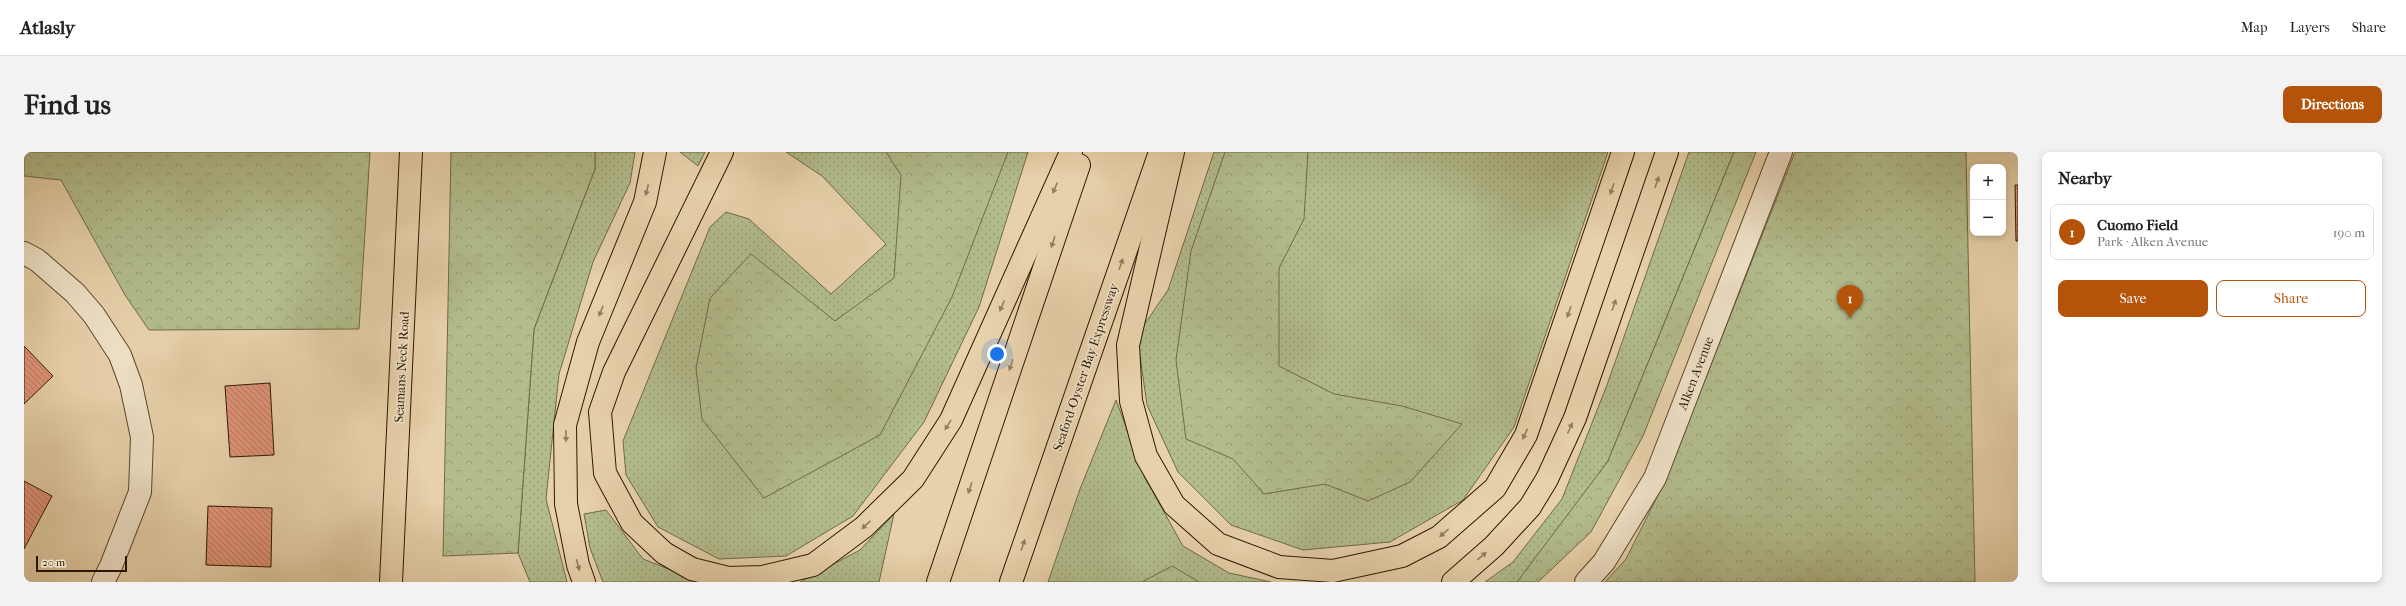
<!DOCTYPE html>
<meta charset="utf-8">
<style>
body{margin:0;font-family:"IM FELL French Canon",serif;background:#f2f2f2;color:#202124}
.controls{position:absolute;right:12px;top:12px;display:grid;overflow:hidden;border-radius:8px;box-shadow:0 2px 6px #0003}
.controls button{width:36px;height:36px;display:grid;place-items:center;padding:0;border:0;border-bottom:1px solid #e0e0e0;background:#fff;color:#202124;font:20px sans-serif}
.scale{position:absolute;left:12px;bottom:10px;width:91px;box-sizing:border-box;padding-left:4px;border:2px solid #2d1803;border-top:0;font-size:11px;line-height:14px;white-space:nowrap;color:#2d1803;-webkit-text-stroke:3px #efe1c8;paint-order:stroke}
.you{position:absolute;left:973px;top:202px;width:14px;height:14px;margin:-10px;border:3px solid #fff;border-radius:50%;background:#1a73e8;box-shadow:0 0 0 6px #1a73e833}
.badge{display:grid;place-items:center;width:26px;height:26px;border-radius:50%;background:#b45309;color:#fff;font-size:13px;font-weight:700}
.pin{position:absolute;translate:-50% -33px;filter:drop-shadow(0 1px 2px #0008)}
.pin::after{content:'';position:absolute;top:21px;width:14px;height:12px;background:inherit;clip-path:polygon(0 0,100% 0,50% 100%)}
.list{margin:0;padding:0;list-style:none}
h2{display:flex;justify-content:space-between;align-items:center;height:52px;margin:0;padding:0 16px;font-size:17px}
h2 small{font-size:13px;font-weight:400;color:#757577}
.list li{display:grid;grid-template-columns:26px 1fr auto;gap:12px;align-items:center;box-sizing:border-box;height:56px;margin:0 8px 8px;padding:0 8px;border:1px solid #e0e0e0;border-radius:8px}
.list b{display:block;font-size:15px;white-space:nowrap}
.list p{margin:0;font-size:13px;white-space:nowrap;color:#757577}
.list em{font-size:13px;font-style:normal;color:#757577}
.actions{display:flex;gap:8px;padding:12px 16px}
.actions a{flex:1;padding:9px 0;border:1px solid #b45309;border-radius:8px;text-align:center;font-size:14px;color:#b45309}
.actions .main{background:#b45309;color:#fff}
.map{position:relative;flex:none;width:1994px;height:430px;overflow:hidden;border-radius:8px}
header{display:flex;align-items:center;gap:24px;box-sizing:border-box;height:56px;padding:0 20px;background:#fff;border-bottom:1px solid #e0e0e0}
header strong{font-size:19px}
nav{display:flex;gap:22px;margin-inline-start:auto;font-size:14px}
.intro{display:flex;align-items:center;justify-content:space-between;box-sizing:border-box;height:96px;padding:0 24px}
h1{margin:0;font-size:28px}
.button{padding:10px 18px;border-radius:8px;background:#b45309;color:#fff;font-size:14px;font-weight:700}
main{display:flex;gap:24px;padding:0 24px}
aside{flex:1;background:#fff;border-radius:8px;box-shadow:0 2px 6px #0003}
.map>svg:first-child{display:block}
.grass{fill:url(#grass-dots);stroke:#706a48}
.forest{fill:url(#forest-crowns);stroke:#706a48}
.building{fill:url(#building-back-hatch);stroke:#2d1803}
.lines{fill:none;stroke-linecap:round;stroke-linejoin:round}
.minor-casing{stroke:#5c462d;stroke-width:24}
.major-casing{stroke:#2d1803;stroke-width:24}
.highway-casing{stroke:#2d1803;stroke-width:24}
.minor{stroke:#efe1c8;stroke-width:22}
.major{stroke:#e7d1aa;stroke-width:22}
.highway{stroke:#e7d1aa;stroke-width:22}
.oneway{fill:#937e5f}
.labels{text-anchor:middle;stroke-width:3.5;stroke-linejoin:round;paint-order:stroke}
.street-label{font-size:13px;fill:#2d1803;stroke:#efe1c8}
</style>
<header>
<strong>Atlasly</strong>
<nav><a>Map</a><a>Layers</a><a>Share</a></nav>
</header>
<div class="intro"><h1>Find us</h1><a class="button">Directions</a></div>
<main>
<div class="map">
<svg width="1994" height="430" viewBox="0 0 1994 430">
<defs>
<pattern id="grass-dots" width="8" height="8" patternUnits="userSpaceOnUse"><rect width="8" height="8" fill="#b2bc8c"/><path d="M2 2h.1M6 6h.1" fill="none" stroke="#99a177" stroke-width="1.8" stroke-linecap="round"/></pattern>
<pattern id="forest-crowns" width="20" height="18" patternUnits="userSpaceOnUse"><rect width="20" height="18" fill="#b2bc8c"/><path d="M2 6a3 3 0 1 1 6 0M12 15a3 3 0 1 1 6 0" fill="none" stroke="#99a177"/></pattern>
<pattern id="building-back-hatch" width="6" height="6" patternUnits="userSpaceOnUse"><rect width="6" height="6" fill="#e19378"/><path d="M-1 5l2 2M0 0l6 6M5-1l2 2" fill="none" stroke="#b77760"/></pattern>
</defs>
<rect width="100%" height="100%" fill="#e7d1aa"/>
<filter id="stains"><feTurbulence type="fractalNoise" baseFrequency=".005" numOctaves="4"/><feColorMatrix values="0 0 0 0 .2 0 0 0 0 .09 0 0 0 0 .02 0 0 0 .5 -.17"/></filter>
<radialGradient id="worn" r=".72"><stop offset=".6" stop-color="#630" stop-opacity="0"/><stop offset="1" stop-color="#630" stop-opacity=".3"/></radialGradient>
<!-- grass -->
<g class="grass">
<polygon points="571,0 611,0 606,31 569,110 535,222 522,347 543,430 506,430 494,401 510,177 571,17"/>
<polygon points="656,0 681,0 674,14"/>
<polygon points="762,0 1004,0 955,155 900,270 829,364 762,404 695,407 634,375 602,323 599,289 686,75 702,60 725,67 807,142 862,92 798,24"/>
<polygon points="1190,0 1584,0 1490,275 1439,348 1366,390 1279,398 1207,373 1154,320 1123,253 1113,183 1144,138"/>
<polygon points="1665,0 1710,0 1584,309 1496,430 1461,430 1489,410 1538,347 1583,233"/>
<polygon points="1092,248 1121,326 1159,394 1205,421 1247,430 1024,430 1056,337"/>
<polygon points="582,358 619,407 678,430 579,430 566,396 560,362"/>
<polygon points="870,362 855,430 776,430 836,398"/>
</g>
<!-- forest -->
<g class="forest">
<polygon points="0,0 346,0 335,177 125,178 101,143 37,28 0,24"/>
<polygon points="427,0 571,0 571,17 510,177 494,401 419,404"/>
<polygon points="862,0 984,0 928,145 856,283 740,346 678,267 672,216 686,146 727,102 811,169 870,126 877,23"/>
<polygon points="1201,0 1284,0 1280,67 1255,116 1255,214 1310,242 1378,254 1438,272 1386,330 1344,349 1301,332 1240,342 1209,307 1162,287 1152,208 1167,99"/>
<polygon points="1710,0 1732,0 1619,284 1567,380 1514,430 1493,430 1584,309"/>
<polygon points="1771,0 1942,0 1951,430 1581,430 1602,407 1640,331"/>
<polygon points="1148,414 1175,430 1118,430"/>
</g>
<!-- building -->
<g class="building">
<polygon points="1991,33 1994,33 1994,89 1992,89"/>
<polygon points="0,194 29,224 0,252"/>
<polygon points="246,231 250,303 206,305 201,234"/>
<polygon points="0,329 28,344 0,397"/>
<polygon points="184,354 248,356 247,415 182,413"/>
</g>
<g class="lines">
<defs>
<g id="minor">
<polyline points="0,101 13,108 51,141 70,163 96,203 107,233 118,285 116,340 87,414 79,430"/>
<polyline points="1562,430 1580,410 1631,326 1757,0"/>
</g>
<polyline id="major" points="367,430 387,0"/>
<g id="highway">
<polyline points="698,0 590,220 576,260 581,321 608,371 640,401 668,417 704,426 738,425 789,413 840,375 889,327 927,268 1047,0"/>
<polyline points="1149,0 1104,193 1107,249 1122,304 1150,353 1194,392 1255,415 1309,419 1378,404 1415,385 1471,336 1502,283 1599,0"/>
<polyline points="560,430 554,413 542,352 541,273 564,190 621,50 631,0"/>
<polyline points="914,430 1055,13"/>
<polyline points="987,430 1136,0"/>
<polyline points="1429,430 1470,394 1506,355 1523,327 1551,266 1643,0"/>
</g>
</defs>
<!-- minor casing -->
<use href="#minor" class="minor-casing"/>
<!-- major casing -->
<use href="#major" class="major-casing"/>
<!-- highway casing -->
<use href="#highway" class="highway-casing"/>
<!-- minor -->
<use href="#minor" class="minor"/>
<!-- major -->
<use href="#major" class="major"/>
<!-- highway -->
<use href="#highway" class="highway"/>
</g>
<!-- one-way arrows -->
<defs><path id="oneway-solid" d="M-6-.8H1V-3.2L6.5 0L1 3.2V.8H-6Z"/></defs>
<g class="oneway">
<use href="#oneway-solid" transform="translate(1633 30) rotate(-71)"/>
<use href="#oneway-solid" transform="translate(1031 36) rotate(114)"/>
<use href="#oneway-solid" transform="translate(1588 37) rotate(109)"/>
<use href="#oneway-solid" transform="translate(623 38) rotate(103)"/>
<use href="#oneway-solid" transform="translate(1029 90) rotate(109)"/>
<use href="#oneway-solid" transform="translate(1097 112) rotate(-71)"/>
<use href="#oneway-solid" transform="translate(1590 153) rotate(-71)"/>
<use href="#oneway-solid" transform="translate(978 154) rotate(114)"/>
<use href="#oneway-solid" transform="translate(577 159) rotate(112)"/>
<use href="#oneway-solid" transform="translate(1545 160) rotate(109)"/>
<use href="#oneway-solid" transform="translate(987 213) rotate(109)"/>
<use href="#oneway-solid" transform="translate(924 273) rotate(122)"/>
<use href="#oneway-solid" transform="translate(1546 276) rotate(-66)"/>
<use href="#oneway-solid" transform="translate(1501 282) rotate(115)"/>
<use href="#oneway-solid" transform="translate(542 284) rotate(90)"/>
<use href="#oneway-solid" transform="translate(946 336) rotate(109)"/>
<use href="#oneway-solid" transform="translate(842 373) rotate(137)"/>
<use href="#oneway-solid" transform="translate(1420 381) rotate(140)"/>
<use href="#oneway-solid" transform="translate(999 393) rotate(-71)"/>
<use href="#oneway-solid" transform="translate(1458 404) rotate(-41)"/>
<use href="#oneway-solid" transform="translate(554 413) rotate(75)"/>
</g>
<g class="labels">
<!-- street labels -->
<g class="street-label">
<text transform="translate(377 215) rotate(-87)" y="5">Seamans Neck Road</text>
<text transform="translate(1061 215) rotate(-71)" y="5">Seaford-Oyster Bay Expressway</text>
<text transform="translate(1671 221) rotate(-69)" y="5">Alken Avenue</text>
</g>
</g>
<rect width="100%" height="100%" filter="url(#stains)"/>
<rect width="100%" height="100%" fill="url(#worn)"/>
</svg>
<div class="controls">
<button>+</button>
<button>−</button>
</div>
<div class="scale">20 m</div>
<div class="you"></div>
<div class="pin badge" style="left:1826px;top:166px">1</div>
</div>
<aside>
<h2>Nearby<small></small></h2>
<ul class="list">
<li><span class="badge">1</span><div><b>Cuomo Field</b><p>Park · Alken Avenue</p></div><em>190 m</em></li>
</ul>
<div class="actions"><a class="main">Save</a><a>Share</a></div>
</aside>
</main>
